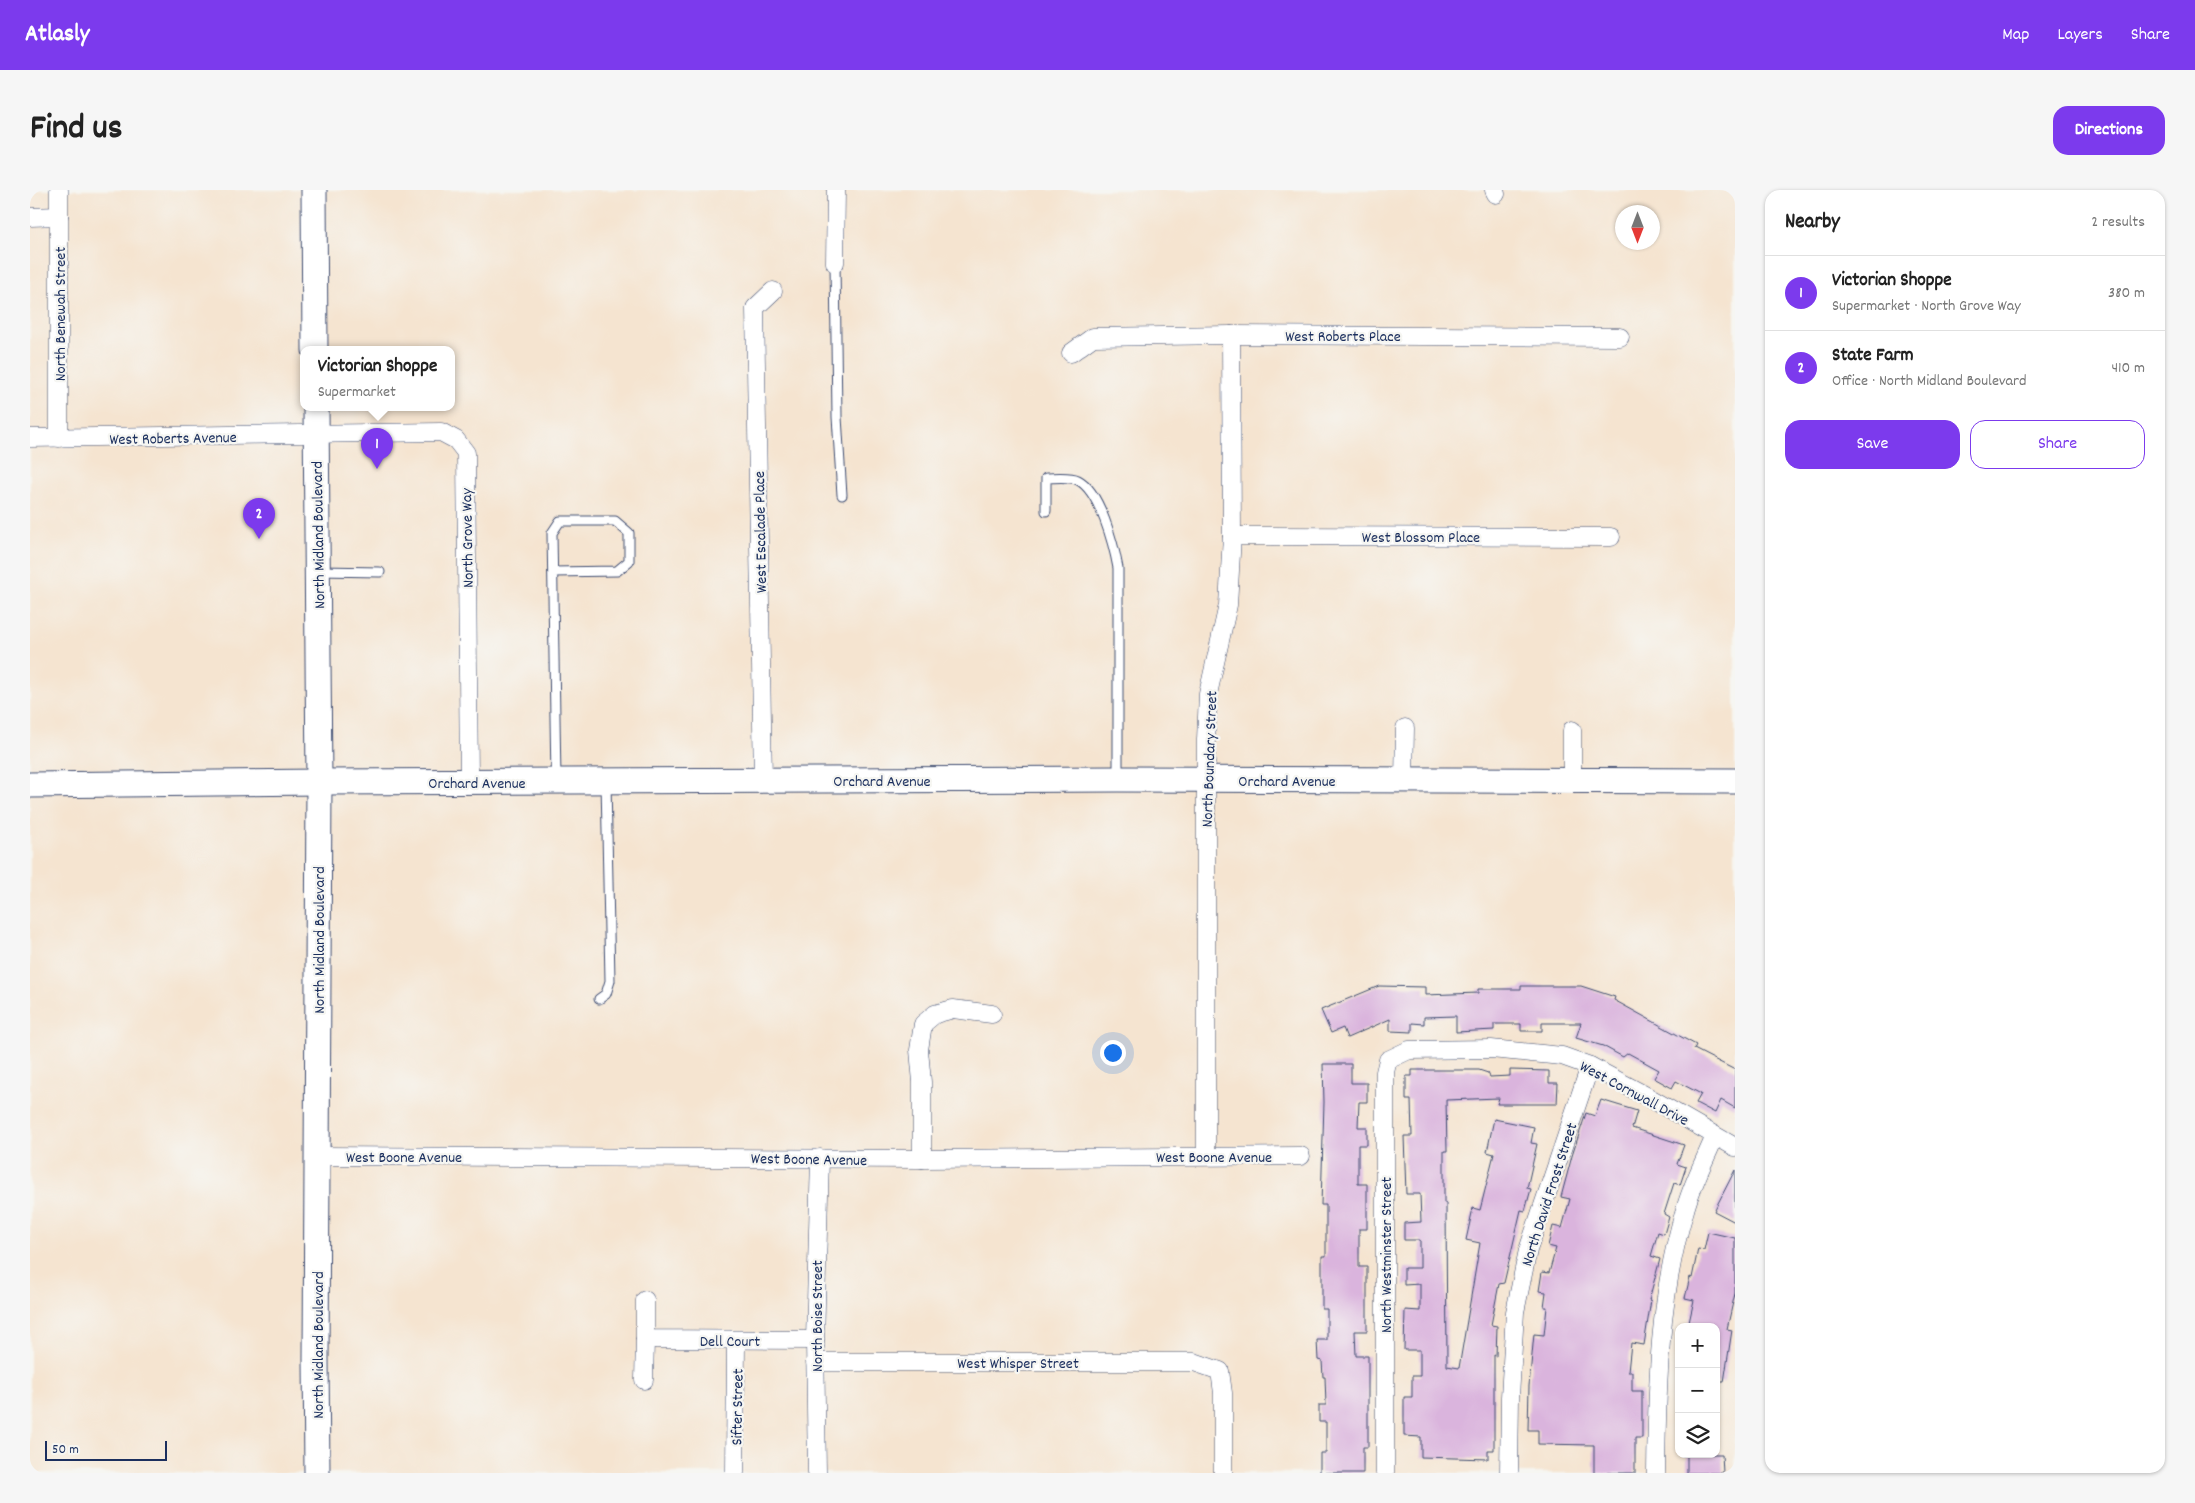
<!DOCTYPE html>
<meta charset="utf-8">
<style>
body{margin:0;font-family:Dekko,sans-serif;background:#f6f6f6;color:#222}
.controls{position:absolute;right:15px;bottom:15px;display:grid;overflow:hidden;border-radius:10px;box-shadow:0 1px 4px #0004}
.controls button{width:45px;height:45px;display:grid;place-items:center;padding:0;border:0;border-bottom:1px solid #e0e0e0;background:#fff;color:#222;font:25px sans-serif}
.compass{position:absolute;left:1585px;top:15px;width:45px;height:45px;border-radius:50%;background:#fff;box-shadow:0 1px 4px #0004;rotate:180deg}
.scale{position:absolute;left:15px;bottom:12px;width:122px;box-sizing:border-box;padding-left:5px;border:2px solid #1b2f5e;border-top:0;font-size:14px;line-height:18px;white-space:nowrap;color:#1b2f5e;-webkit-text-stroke:4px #f6f6f2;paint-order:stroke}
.you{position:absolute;left:1082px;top:862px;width:18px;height:18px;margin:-12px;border:4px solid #fff;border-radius:50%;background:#1a73e8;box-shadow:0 0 0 8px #1a73e833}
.badge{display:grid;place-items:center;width:32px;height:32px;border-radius:50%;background:#7c3aed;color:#fff;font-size:16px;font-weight:700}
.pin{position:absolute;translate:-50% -41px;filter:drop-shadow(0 1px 2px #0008)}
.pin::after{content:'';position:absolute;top:26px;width:18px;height:15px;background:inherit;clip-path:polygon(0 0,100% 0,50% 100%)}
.popup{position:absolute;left:270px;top:156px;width:155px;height:65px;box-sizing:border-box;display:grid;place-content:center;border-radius:10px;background:#fff;filter:drop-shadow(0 1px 4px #0005);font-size:16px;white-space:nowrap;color:#767676}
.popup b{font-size:19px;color:#222}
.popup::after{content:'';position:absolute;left:50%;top:100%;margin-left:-10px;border:10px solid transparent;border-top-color:#fff}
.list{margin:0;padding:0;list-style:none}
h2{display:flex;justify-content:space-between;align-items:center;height:65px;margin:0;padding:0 20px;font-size:21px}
h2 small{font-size:16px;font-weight:400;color:#767676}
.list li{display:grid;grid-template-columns:32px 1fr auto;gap:15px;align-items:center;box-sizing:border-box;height:75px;padding:0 20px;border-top:1px solid #e0e0e0}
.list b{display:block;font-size:19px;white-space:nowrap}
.list p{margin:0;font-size:16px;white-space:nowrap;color:#767676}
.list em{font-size:16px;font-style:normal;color:#767676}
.actions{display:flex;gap:10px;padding:15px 20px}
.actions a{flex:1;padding:11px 0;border:1px solid #7c3aed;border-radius:15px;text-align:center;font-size:18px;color:#7c3aed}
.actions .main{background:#7c3aed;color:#fff}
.icon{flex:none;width:28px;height:28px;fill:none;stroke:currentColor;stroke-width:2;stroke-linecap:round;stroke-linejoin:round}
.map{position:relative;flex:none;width:1705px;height:1283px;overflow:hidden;border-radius:15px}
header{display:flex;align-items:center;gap:30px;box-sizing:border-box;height:70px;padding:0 25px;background:#7c3aed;color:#fff}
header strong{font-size:24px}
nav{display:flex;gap:28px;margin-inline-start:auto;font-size:18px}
.intro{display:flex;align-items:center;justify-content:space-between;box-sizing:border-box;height:120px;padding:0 30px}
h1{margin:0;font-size:35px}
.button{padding:12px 22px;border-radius:15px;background:#7c3aed;color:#fff;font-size:18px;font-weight:700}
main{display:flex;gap:30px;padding:0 30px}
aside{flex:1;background:#fff;border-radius:15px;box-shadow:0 1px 4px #0004}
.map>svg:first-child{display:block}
.building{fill:#dab4dd}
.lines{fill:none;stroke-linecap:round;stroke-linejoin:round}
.lane-casing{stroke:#3c4a6f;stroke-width:11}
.street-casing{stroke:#3c4a6f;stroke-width:19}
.secondary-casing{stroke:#3c4a6f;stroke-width:27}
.lane{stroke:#fff;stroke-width:9}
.street{stroke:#fff;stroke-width:18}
.secondary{stroke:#fff;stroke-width:25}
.labels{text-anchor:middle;stroke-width:4.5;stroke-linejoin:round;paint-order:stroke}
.street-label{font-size:16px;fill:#1b2f5e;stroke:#f6f6f2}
</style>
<header>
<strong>Atlasly</strong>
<nav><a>Map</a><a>Layers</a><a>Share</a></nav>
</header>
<div class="intro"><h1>Find us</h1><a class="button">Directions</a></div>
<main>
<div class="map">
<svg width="1705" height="1283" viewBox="0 0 1705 1283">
<rect width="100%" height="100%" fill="#f6f6f2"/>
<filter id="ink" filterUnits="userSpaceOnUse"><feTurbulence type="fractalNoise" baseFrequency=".02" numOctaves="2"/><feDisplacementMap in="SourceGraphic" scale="10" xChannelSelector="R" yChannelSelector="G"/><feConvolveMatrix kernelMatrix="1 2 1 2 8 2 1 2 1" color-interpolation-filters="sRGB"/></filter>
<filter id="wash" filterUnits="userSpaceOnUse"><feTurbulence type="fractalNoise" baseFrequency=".0096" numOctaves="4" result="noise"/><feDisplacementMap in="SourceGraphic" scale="20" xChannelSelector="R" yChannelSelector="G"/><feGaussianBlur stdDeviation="1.12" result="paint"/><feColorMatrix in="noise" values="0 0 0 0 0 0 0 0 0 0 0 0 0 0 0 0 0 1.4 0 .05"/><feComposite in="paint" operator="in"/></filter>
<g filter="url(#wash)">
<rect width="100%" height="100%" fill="#f5e4d0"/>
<g id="blocks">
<!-- building -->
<g class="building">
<polygon points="1349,796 1395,797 1395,805 1448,803 1448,799 1491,799 1491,796 1551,796 1585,807 1584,810 1666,855 1664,859 1705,880 1705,918 1691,910 1685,923 1666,913 1671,904 1646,891 1642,898 1624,888 1629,880 1598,863 1593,867 1573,856 1546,848 1551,833 1512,833 1512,841 1491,841 1491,834 1464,834 1464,840 1426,842 1426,826 1394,827 1394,834 1382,833 1382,842 1360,841 1360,829 1317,848 1313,838 1301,843 1291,820"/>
<polygon points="1293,874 1321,874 1321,893 1337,893 1337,912 1329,912 1328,937 1337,937 1337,955 1328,955 1328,994 1337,994 1337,1039 1329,1039 1329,1077 1337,1077 1337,1141 1325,1141 1326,1166 1338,1166 1338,1257 1333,1257 1333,1283 1290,1283 1290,1263 1296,1263 1296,1232 1289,1232 1289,1215 1296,1215 1295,1187 1293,1187 1292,1171 1288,1170 1287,1150 1297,1150 1297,1119 1292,1119 1292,1066 1296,1066 1296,1015 1291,1015 1294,912"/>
<polygon points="1382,880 1449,880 1458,883 1460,887 1480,886 1480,880 1519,881 1519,893 1528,893 1527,914 1467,914 1469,908 1416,910 1417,961 1414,961 1414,1013 1416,1013 1417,1176 1429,1178 1450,1053 1436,1050 1443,1018 1450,1020 1464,964 1457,962 1464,929 1504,937 1501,953 1507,954 1497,998 1501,999 1495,1021 1491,1020 1474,1093 1469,1094 1461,1135 1467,1136 1466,1166 1464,1165 1464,1260 1458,1260 1458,1269 1391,1267 1391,1247 1374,1246 1374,1207 1382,1207 1382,1186 1390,1186 1390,1160 1374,1160 1375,1120 1390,1121 1390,1094 1374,1095 1374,1078 1390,1078 1390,1050 1374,1050 1374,1033 1391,1032 1390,1004 1376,1004 1374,946 1382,946 1381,910 1376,910 1376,886 1382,886"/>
<polygon points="1571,910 1607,921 1602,938 1654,955 1647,974 1656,977 1650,995 1644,993 1634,1024 1639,1027 1634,1044 1628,1042 1621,1066 1630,1069 1619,1110 1621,1110 1614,1155 1601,1153 1598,1182 1602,1182 1602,1201 1612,1201 1612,1248 1605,1248 1605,1283 1564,1283 1564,1255 1508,1254 1508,1240 1498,1240 1499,1196 1504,1144 1514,1145 1517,1117 1514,1117 1516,1102 1509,1101 1512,1082 1519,1083 1526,1058 1518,1056 1523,1036 1532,1038 1540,1009 1531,1007 1542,966 1556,923 1565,926"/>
<polygon points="1705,980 1705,1032 1684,1021"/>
<polygon points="1678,1042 1705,1048 1705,1103 1697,1139 1702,1140 1694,1192 1686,1192 1686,1137 1658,1137 1664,1110 1655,1108 1660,1087 1662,1088 1668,1059 1674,1060"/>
<polygon points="1657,1264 1692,1264 1693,1283 1657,1283"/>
</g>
</g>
</g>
<g filter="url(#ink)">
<use href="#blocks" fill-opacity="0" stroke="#3c4a6f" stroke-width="1"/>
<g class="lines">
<defs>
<g id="lane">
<polyline points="805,73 807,227 812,305"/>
<path d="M1016,321V288C1025,288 1040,286 1048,290C1070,301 1084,356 1088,378V587"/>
<polyline points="290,381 350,382"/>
<polyline points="523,382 587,381 599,371 599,343 585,331 530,331 522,343 526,589"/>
<polyline points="569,809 576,804 580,791 576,592"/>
</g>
<g id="street">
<polyline points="29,0 29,248"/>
<polyline points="1464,0 1466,4"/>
<polyline points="0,27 29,26"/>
<polyline points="805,73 806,0"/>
<polyline points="1041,163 1063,147 1201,145 1590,147"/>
<polyline points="0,248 411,242 426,250 436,263 439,592"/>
<polyline points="1202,346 1581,347"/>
<polyline points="1542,540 1542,590"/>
<polyline points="1374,590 1375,538"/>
<polyline points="733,591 725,118 743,101"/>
<polyline points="287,966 892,969 1271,966"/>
<polyline points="1176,966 1176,550 1178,504 1198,415 1202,346 1201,145"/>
<polyline points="892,969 892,892 889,860 893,834 905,824 923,819 962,824"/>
<polyline points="615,1110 615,1149 785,1150"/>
<polyline points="785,1172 1164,1172 1190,1181 1193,1203 1193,1283"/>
<polyline points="614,1190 615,1149"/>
<polyline points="705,1283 706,1151"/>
<polyline points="787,1283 785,1150 790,968"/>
<polyline points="1355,1283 1355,882 1358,870 1379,860 1461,859 1532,866 1560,876 1620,908 1705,957"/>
<polyline points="1479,1283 1480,1207 1485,1122 1498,1060 1560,876"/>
<path d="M1626,1283C1627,1195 1629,1104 1655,1020C1662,994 1675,970 1685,946"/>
</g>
<g id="secondary">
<polyline points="284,0 285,160"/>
<polyline points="286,218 289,592 286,1169 287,1283"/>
<polyline points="0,595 289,592 1088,589 1705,591"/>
</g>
</defs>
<!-- lane casing -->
<use href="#lane" class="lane-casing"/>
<!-- street casing -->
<use href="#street" class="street-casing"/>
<!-- secondary casing -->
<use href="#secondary" class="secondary-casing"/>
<!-- lane -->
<use href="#lane" class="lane"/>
<!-- street -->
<use href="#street" class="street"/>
<!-- secondary -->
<use href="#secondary" class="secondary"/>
</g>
</g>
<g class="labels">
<!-- street labels -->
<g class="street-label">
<text transform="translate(29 124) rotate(-90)" y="6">North Benewah Street</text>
<text x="1313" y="151">West Roberts Place</text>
<text transform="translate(143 247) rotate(-1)" y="6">West Roberts Avenue</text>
<text transform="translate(729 342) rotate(-91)" y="6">West Escalade Place</text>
<text transform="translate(287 345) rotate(-91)" y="6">North Midland Boulevard</text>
<text x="1391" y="352">West Blossom Place</text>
<text transform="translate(436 348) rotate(-91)" y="6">North Grove Way</text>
<text transform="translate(1178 569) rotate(-88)" y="6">North Boundary Street</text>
<text x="852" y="596">Orchard Avenue</text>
<text x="1257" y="596">Orchard Avenue</text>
<text x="447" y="598">Orchard Avenue</text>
<text transform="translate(288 750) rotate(-90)" y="6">North Midland Boulevard</text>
<text transform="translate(1605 902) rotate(28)" y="6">West Cornwall Drive</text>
<text x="374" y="972">West Boone Avenue</text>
<text x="1184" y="972">West Boone Avenue</text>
<text transform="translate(779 968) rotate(1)" y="6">West Boone Avenue</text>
<text transform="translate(1518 1004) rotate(-72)" y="6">North David Frost Street</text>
<text transform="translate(1355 1065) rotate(-90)" y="6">North Westminster Street</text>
<text transform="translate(786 1126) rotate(-90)" y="6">North Boise Street</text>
<text x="700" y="1156">Dell Court</text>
<text transform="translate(287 1155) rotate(-90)" y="6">North Midland Boulevard</text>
<text x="988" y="1178">West Whisper Street</text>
<text transform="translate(706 1217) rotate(-89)" y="6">Sifter Street</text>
</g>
</g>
</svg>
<div class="controls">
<button>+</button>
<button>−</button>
<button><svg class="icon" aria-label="layers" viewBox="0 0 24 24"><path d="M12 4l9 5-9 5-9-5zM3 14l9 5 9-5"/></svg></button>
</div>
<svg class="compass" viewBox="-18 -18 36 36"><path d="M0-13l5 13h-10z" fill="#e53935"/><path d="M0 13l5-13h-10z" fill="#767676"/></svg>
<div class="scale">50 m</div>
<div class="you"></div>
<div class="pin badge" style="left:347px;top:279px">1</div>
<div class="popup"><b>Victorian Shoppe</b>Supermarket</div>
<div class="pin badge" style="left:229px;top:349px">2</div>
</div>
<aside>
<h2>Nearby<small>2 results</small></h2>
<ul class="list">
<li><span class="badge">1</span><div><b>Victorian Shoppe</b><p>Supermarket · North Grove Way</p></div><em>380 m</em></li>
<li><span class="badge">2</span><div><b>State Farm</b><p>Office · North Midland Boulevard</p></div><em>410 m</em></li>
</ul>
<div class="actions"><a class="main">Save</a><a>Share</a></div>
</aside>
</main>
